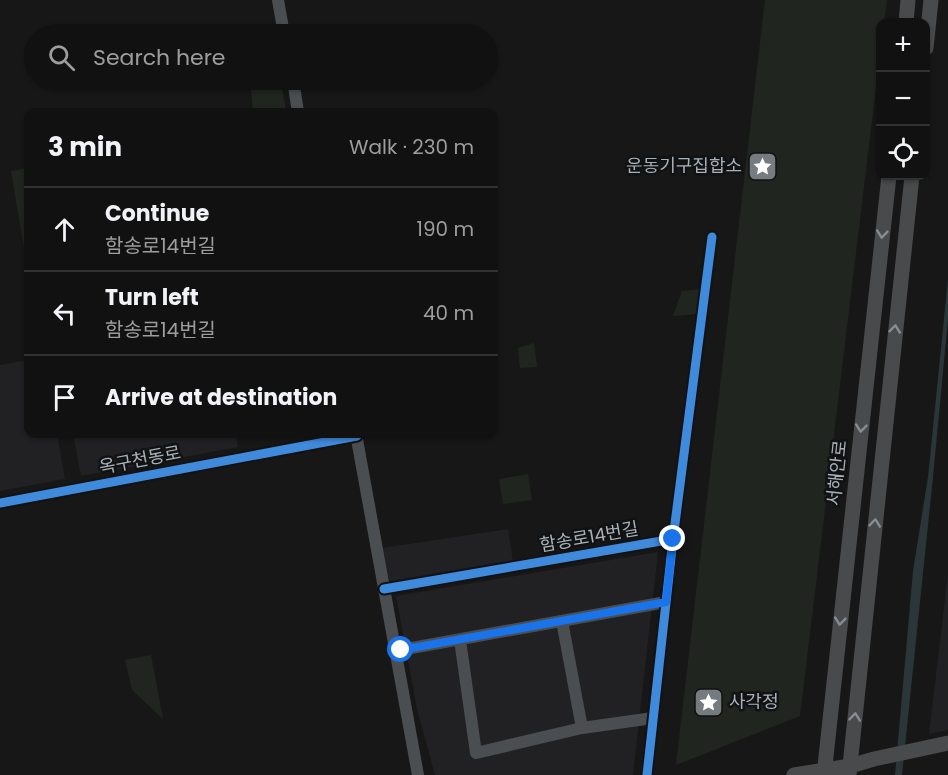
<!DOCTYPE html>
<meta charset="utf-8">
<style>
body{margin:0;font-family:Poppins,"Noto Sans KR",sans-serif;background:#1e1f1f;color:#f1f3f6}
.controls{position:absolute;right:18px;top:18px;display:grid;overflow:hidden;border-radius:12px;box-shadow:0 2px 4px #0004}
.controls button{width:54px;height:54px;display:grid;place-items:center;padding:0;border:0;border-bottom:2px solid #303131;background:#111;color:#f1f3f6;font:30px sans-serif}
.stop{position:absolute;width:18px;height:18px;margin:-14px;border:4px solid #1a73e8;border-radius:50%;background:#fff}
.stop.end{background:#1a73e8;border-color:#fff;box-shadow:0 2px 6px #0008}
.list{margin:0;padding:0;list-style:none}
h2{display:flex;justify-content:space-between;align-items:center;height:78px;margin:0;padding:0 24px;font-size:26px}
h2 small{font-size:20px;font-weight:400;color:#9c9d9f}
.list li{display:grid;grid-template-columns:39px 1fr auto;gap:18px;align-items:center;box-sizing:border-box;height:84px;padding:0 24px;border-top:2px solid #303131}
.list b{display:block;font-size:22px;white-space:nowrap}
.list p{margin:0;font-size:20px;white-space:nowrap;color:#9c9d9f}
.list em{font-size:20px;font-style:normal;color:#9c9d9f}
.icon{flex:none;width:33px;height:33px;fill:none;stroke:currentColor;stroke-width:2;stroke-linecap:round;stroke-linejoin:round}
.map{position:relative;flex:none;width:948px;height:775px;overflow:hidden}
.search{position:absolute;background:#111;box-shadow:0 2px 4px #0004;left:24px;top:24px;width:474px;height:66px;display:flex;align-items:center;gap:15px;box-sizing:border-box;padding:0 21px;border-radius:33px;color:#9c9d9f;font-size:22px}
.panel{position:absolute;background:#111;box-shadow:0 2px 4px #0004;left:24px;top:108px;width:474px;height:330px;border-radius:12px}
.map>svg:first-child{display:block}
.built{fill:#212123}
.green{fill:#20261f}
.water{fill:#2b3639}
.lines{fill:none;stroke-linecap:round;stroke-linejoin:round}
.minor{stroke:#4b4e50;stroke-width:12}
.major{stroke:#484a4c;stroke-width:15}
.cycleway-casing{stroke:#111213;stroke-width:13}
.cycleway{stroke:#408adc;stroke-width:9}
.oneway{stroke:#878d92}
.route{stroke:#1a73e8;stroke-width:8}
.labels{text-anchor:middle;stroke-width:5;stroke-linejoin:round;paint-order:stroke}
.poi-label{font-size:18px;fill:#a9b1b8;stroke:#111213;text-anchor:end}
.street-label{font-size:18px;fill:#a9b1b8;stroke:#111213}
</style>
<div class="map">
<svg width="948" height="775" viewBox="0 0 948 775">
<rect width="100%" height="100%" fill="#171717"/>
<!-- built -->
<g class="built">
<polygon points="28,360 28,434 57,434 65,479 0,491 0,365"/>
<polygon points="73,434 236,434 238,447 81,476"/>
<polygon points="508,529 513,562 390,584 382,548"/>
<polygon points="658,552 633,775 435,775 417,709 396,596"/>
<polygon points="948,574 948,730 929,734"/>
</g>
<!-- green -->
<g class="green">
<polygon points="765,0 887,0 884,22 880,22 880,54 800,716 676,765"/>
<polygon points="281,82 286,111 278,112 253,112 251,89"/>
<polygon points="28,168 28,249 25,254 11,171"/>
<polygon points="702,289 698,314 673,316 682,291"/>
<polygon points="534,343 537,367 520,368 518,348"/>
<polygon points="528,474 532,500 503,504 499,479"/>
<polygon points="151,655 163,719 132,690 125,660"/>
</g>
<!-- water -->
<polygon class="water" points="948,279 948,319 933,477 902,775 895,775 913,571 928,477"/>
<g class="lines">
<!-- minor -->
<g class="minor">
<polyline points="278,0 284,34"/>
<polyline points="293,80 298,112"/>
<polyline points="356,434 418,775"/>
<polyline points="0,503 357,436"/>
<polyline points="673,539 712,237"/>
<polyline points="384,589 673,539 647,775"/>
<polyline points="562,621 582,728"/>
<polyline points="460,640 476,753 582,728 653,718"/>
<polyline points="395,651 666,602"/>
</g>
<!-- major -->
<g class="major">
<polyline points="906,22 908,0"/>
<polyline points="926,48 931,0"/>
<polyline points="794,775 850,766 874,759 948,743"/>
<polyline points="824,775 889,176"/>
<polyline points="849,775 912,176"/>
</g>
<defs>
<g id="cycleway">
<polyline points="0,503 357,436"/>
<polyline points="673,539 712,237"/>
<polyline points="384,589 673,539 647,775"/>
</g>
</defs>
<!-- cycleway casing -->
<use href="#cycleway" class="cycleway-casing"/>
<!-- cycleway -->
<use href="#cycleway" class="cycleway"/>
</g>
<!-- one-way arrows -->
<defs><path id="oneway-chevron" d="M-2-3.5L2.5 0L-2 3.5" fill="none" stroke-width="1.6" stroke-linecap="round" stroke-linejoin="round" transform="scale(1.5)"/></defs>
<g class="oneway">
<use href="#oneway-chevron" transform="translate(882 234) rotate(96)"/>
<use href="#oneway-chevron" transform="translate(895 329) rotate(-84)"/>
<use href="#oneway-chevron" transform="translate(861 428) rotate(96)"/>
<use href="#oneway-chevron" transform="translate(875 523) rotate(-84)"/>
<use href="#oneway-chevron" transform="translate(840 621) rotate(96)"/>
<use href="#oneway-chevron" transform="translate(855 717) rotate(-84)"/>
</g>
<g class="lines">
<!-- route -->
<polyline class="route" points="401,650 666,602 673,539"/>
</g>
<!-- icons -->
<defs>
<symbol id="sight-square" viewBox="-11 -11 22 22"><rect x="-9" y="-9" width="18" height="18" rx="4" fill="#767b80" stroke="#111213"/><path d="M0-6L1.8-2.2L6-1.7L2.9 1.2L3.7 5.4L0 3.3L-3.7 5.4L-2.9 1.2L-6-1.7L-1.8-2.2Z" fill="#fff"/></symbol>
</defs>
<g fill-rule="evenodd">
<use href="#sight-square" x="746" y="150" width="33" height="33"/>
<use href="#sight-square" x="692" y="686" width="33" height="33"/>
</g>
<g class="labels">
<!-- poi labels -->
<g class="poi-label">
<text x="742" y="172">운동기구집합소</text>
<text x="729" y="708" text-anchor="start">사각정</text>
</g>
<!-- street labels -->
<g class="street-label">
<text transform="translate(140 460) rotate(-11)" y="6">옥구천동로</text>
<text transform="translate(837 473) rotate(-84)" y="6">서해안로</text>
<text transform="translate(589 537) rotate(-10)" y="6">함송로14번길</text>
</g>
</g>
</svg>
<div class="controls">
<button>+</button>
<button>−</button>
<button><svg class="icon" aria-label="locate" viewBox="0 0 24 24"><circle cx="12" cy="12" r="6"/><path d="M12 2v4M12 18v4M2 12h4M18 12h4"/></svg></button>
</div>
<div class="stop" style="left:401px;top:650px"></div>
<div class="stop end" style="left:673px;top:539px"></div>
<div class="search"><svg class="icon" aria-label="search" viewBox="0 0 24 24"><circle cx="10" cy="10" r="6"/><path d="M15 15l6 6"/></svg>Search here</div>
<section class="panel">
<h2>3 min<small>Walk · 230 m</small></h2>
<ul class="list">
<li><svg class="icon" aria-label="ahead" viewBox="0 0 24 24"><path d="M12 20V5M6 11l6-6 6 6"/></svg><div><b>Continue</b><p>함송로14번길</p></div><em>190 m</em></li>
<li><svg class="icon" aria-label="left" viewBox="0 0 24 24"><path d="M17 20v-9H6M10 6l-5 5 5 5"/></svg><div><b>Turn left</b><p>함송로14번길</p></div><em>40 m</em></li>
<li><svg class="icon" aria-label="arrive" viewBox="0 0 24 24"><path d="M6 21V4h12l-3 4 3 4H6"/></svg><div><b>Arrive at destination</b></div></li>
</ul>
</section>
</div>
